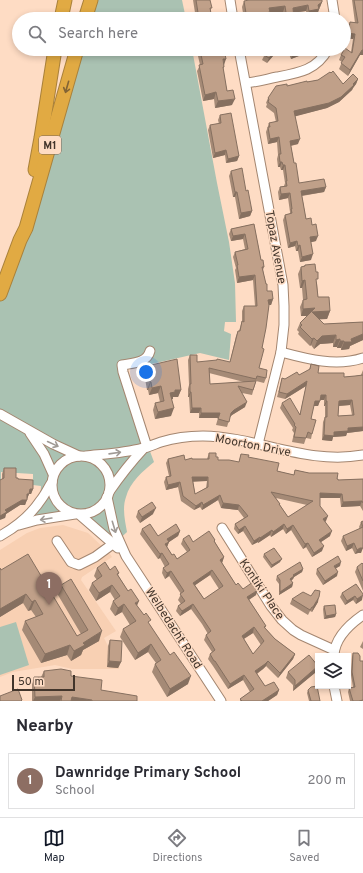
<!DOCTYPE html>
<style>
body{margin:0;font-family:Overpass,sans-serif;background:#f2f2f3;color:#2b2b33}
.controls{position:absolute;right:12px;bottom:12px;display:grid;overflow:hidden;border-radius:0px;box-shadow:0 2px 6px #0003}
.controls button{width:36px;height:36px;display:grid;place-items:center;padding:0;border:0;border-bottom:1px solid #e1e1e2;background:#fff;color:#2b2b33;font:20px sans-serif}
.scale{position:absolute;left:12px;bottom:10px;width:63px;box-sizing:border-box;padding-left:4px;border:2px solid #42352b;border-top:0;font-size:11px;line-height:14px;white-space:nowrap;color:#42352b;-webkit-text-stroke:3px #fedcc4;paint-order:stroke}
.you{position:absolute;left:146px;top:372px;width:14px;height:14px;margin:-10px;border:3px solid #fff;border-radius:50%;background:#1a73e8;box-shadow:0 0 0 6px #1a73e833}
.badge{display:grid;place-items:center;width:26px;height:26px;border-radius:50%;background:#111827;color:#fff;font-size:13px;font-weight:700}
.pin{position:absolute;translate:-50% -33px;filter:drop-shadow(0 1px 2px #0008)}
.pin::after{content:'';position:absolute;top:21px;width:14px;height:12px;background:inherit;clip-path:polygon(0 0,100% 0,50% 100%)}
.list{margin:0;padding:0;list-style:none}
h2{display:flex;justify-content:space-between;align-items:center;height:52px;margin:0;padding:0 16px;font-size:17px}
h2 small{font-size:13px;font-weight:400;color:#7c7c81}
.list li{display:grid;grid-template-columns:26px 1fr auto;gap:12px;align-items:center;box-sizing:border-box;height:56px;margin:0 8px 8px;padding:0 8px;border:1px solid #e1e1e2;border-radius:0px}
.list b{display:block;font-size:15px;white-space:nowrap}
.list p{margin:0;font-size:13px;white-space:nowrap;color:#7c7c81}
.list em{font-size:13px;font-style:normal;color:#7c7c81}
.icon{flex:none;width:22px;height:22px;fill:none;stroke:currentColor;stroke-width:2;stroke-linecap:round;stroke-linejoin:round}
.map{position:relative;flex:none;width:363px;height:701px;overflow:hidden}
.search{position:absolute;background:#fff;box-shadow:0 2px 6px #0003;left:12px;right:12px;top:12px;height:44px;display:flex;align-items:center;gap:10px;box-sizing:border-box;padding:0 14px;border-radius:22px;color:#7c7c81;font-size:15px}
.sheet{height:116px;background:#fff}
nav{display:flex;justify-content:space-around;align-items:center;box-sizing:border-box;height:56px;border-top:1px solid #e1e1e2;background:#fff;font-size:11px;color:#7c7c81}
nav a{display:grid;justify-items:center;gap:2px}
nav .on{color:#111827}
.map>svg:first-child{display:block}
.built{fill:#f8d0b3}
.green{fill:#aac2b2}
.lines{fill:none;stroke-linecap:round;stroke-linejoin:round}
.minor-casing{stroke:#a48670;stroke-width:11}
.highway-casing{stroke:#a9813b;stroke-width:15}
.minor{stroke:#fff;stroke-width:9}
.highway{stroke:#e1aa43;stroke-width:13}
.wall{fill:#a58a76;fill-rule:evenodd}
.shaded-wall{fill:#867060}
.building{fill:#c0a089;stroke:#867060;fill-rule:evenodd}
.oneway{stroke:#826435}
.oneway2{stroke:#a09a95}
.labels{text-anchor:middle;stroke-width:3;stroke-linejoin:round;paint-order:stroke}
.shield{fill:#fedcc4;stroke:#7a6759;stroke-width:1}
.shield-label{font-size:11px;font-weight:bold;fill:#42352b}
.street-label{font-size:12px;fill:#42352b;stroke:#fedcc4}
</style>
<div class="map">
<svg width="363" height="701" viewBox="0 0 363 701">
<rect width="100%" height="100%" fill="#fedcc4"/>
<!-- built -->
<polygon class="built" points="63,525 88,533 110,554 112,557 82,577 81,580 116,631 104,638 108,646 121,647 119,669 72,669 55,665 13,672 0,677 0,550 27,533 40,528"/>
<!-- green -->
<g class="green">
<polygon points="91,0 182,0 186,19 86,19"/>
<path d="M78,49H192L217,183L229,242L235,283L236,322H225L224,331L231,334L229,360L200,353L125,370L148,446L154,462C143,471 130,482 126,497C122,508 125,521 127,532L114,544L80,515L17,525L40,501L41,486L33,485V474L1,472V484H0V296Z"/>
<polygon points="16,622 29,665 0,675 0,627"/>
</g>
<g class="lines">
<defs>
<g id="minor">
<polyline points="230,0 233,19"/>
<polyline points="332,0 335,19"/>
<polyline points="239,49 283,285 284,306 284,325 281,352 258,444"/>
<path d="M246,83C257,82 267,79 277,77C299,73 317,70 328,49"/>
<path d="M281,352C307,359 336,367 363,358"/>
<polyline points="0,414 53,444 79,456"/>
<polyline points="30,433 44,454 53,474"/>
<path d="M147,447L123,372L122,365C133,363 147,363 150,351"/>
<path d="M86,456C105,454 125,453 143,448C149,447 155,444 161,442C174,438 189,436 203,436C258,437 306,465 363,455"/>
<circle cx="81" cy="485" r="29"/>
<path d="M109,492C120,476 131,462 144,448"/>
<polyline points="107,497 114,529 126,556 221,701"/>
<polyline points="80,515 118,548"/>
<polyline points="19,525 37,520 75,514"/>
<polyline points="222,528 271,606 282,620 293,630 301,635 334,650"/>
<path d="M0,536C16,527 30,516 40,501C45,495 48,488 52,482"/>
<polyline points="57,541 71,562 76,564 79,565 95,557 114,543"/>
<path d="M334,655C335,638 350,624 363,615"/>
<polyline points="334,686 337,701"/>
</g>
<g id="highway">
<polyline points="61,19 65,0"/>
<polyline points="85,19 91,0"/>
<polyline points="35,170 41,138 55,49"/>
<polyline points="0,294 20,240 26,228 77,49"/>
</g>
</defs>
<!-- minor casing -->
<use href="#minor" class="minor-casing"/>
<!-- highway casing -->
<use href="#highway" class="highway-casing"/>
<!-- minor -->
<use href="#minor" class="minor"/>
<!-- highway -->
<use href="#highway" class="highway"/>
</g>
<!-- wall -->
<g class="wall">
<polygon points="193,0 210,0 211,12 212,19 196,19"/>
<polygon points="352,0 363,0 363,55 360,55 348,76 339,69 342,62 339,60 341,55 351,52 353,39 346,38 348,28 350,22 355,23"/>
<polygon points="244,1 322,2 317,15 307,17 306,11 293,13 294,19 284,19 283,12 269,14 268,18 266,18 266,19 244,19 242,7"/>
<polygon points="202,49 218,49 224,65 224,67 223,69 227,91 232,105 215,108 214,99 203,101 197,71 200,65 198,56 200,50"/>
<polygon points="261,49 279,49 267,63 262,60 264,56 259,52"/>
<polygon points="287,49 306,49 304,54 291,59"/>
<polygon points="331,73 343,84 358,79 356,84 353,88 352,90 339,102 327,108 295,116 298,144 291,146 294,163 299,183 326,187 324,192 302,196 306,219 312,225 316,241 311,242 311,260 300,262 298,251 296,251 295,246 288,248 283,220 285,215 290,214 290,212 288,198 279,200 278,192 280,187 284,186 285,183 283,170 281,170 280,167 278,167 277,159 278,155 277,142 268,144 266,132 269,123 276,122 274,113 266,107 267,104 266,103 268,98 287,86 318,80"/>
<polygon points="220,115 239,156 237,161 226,163 225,155 213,158 208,130 210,125 219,124 218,120"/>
<polygon points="231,171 252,211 250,216 239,219 235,197 233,197 229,176"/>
<path d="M254,224L261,260L264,267L263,270L267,291L273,299L271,305H269L259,368L266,378L264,383L256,381L252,395L242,393L245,407L232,415L230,417L227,427L216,425L218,418H199V413H190L189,397H188V389L189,385L188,360L190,355L197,362H230L236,336L238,331H239L242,321V311L244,306H255L253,280L237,283L235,270L236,268L233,257L235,252L245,249L243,239L231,241L229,234L231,229ZM209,373L244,382L210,384Z"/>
<polygon points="305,265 317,283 318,297 330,311 327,319 319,319 324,324 363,322 363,340 350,346 349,349 341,350 341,348 337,348 337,347 333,347 333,343 320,344 314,349 311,345 310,346 298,334 299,332 297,330 300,323 307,316 301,316 300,307 303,300 302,288 300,288 298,274 301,267 304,266"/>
<path d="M311,364L318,373L344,377L355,376L361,375L363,370V431L347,433L346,436L333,437L332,441L322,440L323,422L325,417V406H324V400H320L318,406H313L311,419L312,434L311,439L306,438L304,444L292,442L294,433L292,430L293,428L280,408L282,403L300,414L306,386L285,399L277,397L282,378L285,379L299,375L309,370ZM350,405L352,415L338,416L339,406Z"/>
<polygon points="147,366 181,390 178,397 173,397 173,399 172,399 171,416 155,419 153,410 155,403 160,402 158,393 149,395 148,390 147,390 144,373"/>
<path d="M209,453L216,457L218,460L239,462L241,454L277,471L294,475L295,470L337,479L338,480L363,479V511L360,506L341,507L340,498H320V506L326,521L325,522L330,536L321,542L322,551L312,557L306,547L303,549L291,530L286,534L283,529L271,537L270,535L258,543V542L252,545L243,531L238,534L234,529L235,524L244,518L238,510L221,508L218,500L202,510L200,507L194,510L181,501L178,487L166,490L164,482L166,477L169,476L166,463L168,459L185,460L192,459H207ZM193,481H207L206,488L195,494ZM276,498L307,505L288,517L280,505V504Z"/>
<polygon points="4,468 18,479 33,489 31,494 29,494 27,499 25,505 20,505 6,514 5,518 2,479 2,474"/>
<polygon points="138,511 153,514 140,523 136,517"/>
<polygon points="363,521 361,553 358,553 355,554 352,548 346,551 341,541 343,536 360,529 359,527 361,522"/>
<path d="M142,529L158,536L180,531L178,536L169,542L167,547L172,555L177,559L187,552L181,544L183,539L193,542L215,540V542L224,557L222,563L236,585L243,589L256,595L249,600L266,626L265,628L275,639L295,654L293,659L278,678L266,666L263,669L257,674L265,686L279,690L277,695L268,701H240V699L250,692L243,680L228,689L213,666L208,659L210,654L212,652L204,640L206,635L208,634L202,624L191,609L180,616L176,611L178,606L181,604L178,600L181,594L169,576L165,579L162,573L163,568L165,567L160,558L158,559L140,534ZM210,575L219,589L204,599L195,585ZM253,633L261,645L253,654L244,639Z"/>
<polygon points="264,554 280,562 271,568 263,557"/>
<polygon points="363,564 363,591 355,572 357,567"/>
<polygon points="340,566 336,568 337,576 323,585 316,574 317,569"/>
<polygon points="0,568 1,570 77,636 81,634 58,595 61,585 99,641 83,650 81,655 71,661 67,655 41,663 22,630 25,621 36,617 31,610 28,611 23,603 0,617"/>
<polygon points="97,568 110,570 119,573 118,575 137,606 188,684 167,697 152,672 155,664 156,663 148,652 135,660 120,637 123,629 130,625 122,612 115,616 110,609 113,601 115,600 110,592 96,601 89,590 92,583 97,580 94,576"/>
<polygon points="303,569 302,572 294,577 293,579 291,581 293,583 292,587 279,595 279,584 276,580 277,576"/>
<polygon points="356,584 362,600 356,604 353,600 345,605 340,597 342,593"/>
<polygon points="292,599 318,602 312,612 310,611 308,615 290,604"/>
<polygon points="324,606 336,614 335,617 324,619 323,609"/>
<polygon points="110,640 121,662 118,668 107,667 108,646"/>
<polygon points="363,641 363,649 360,647"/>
<polygon points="353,653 360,661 363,701 350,701 348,692 349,688 353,687 351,675 352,657"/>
<polygon points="44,671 71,676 101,690 137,701 32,701 32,684 34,677 41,677"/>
<polygon points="288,672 316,672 293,691 293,685 286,678"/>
<polygon points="308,690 320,701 309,701 307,693"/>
</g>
<!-- shaded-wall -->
<g class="shaded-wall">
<polygon points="322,2 320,7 318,9 319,9 317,15 307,17 309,11 318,5"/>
<polygon points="308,5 306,11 291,13 293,8"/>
<polygon points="285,6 283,12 269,14 268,18 263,18 265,13 269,8"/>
<polygon points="348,33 355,34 353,39 346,38"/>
<polygon points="277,49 279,49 267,63 269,58"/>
<polygon points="305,49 306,49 304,54 291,59 293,53"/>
<polygon points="362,50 363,50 363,55 360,55 348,76 350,70"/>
<polygon points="223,59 226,59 224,65"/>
<polygon points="358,79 356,84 353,88 352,90 339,102 327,108 293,117 294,111 353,84"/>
<polygon points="216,92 214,99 203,101 205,95"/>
<polygon points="235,99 232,105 215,108 218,101"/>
<polygon points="279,137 277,142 268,144 270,139"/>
<polygon points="300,139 298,144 288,146 290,141"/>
<polygon points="226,150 225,155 213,158 215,153"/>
<polygon points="239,156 237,161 226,163 228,159"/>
<polygon points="280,162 282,162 280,167 278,167"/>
<polygon points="283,165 285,165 283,170 281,170"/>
<polygon points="326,187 324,192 299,196 301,191"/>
<polygon points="235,192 237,192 235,197 233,197"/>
<polygon points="290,193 288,198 279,200 281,194"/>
<polygon points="252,211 250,216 239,219 241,213"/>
<polygon points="245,234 243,239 231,241 233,236"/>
<polygon points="318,236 316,241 308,243 310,237"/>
<polygon points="297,241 295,246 288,248 290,243"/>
<polygon points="300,245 298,251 296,251 298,246"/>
<polygon points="313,254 311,260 300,262 302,257"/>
<polygon points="255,275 253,280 237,283 239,277"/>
<polygon points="305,280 302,288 300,288 302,281"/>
<polygon points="273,299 271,305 266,305 268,300"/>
<polygon points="315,308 330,311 327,319 309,320 311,316 301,316 303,309"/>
<polygon points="363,334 363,340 350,346 349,349 341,350 344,342"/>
<polygon points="336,335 333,343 320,344 314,349 317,341 322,336"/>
<polygon points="314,338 311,345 310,346 312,339"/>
<polygon points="340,339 337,347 333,347 336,340"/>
<polygon points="340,341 344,341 341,348 337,348"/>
<polygon points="307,381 306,386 285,399 287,394"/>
<polygon points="150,382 151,382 148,390 147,390"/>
<polygon points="161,386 158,393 149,395 152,388"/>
<polygon points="175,390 181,390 178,397 173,397 173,399 167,400 170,393"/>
<polygon points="190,392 191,392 189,397 188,397"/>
<polygon points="321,395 326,395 324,400 320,400"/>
<polygon points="352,400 350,405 337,406 339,401"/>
<polygon points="315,401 320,401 318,406 313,406"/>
<polygon points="326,401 327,401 325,406 324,406"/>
<polygon points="247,402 245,407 232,415 229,418 231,413 234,410"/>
<polygon points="174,408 171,416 155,419 158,412"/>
<polygon points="192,408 201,408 199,413 190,413"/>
<polygon points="201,413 220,413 218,418 199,418"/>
<polygon points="363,427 363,431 347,433 346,436 333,437 332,441 322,440 324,435 348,428"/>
<polygon points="192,477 208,477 207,481 190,482"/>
<polygon points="180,482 178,487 166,490 168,485"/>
<polygon points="30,489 33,489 31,494 29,494 27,499 25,499"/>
<polygon points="320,493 342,494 340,498 319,498"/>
<polygon points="220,495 218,500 202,510 203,505"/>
<polygon points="22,500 27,500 25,505 20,505 6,514 5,518 0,520 0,516 5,510"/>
<polygon points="362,501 360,506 341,507 343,502"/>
<polygon points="202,502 200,507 194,510 196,506"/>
<polygon points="223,503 239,505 238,510 221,508"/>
<polygon points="156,508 153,514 140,523 142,517"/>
<polygon points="328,516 326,521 322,524 323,519"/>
<polygon points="284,524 283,529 271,537 273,532"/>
<polygon points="293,525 291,530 286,534 287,529"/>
<polygon points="245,526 243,531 238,534 239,530"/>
<polygon points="272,530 270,535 258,543 260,538"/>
<polygon points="180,531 178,536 169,542 167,547 163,549 167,539"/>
<polygon points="332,531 330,536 318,544 319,540"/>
<polygon points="260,537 258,542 252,545 254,541"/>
<polygon points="308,543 306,547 303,549 305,544"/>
<polygon points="354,543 352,548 346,551 347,546"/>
<polygon points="324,546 322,551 312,557 314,553"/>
<polygon points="360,548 363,548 361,553 358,553 355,554 357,550"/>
<polygon points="162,553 160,558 158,559 160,554"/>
<polygon points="224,557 222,563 218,565 220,560"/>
<polygon points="282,559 280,562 271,568 272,565"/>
<polygon points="341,562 340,566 333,570 334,566"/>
<polygon points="303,569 302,572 294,577 293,579 289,582 290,579 293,575"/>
<polygon points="212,570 210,575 191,588 193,583"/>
<polygon points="171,571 169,576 165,579 167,573"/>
<polygon points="338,572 337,576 323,585 325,581"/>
<polygon points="293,583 292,587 279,595 280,592"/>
<polygon points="112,585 110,592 96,601 99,593"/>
<polygon points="258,590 256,595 245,602 247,597"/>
<polygon points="26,594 23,603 0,617 0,609"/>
<polygon points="363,595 362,600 356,604 357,599"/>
<polygon points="355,596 353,600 345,605 347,601"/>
<polygon points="319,597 318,602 312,612 313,607"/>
<polygon points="35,600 31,610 28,611 32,602"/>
<polygon points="139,601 136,608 135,603"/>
<polygon points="124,604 122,612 115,616 118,608"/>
<polygon points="193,604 191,609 180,616 182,611"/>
<polygon points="336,614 335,617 324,619 326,616"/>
<polygon points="254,627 253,633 240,641 242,636"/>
<polygon points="102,631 99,641 83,650 81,655 71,661 74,651 83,643"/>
<polygon points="151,644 148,652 135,660 138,653"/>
<polygon points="70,645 67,655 41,663 45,654"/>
<polygon points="295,654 293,659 278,678 280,673"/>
<polygon points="109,661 121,662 118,668 107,667"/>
<polygon points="268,661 266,666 263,669 253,676 255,671"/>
<polygon points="318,666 316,672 293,691 295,686"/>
<polygon points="244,675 243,680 228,689 230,684"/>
<polygon points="191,676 188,684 167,697 170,689"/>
<polygon points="279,690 277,695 268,701 262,701"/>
<polygon points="62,696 60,701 33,701 35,697"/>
<polygon points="72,697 92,700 91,701 70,701"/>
</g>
<!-- building -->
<g class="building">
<polygon points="196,0 210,0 212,8 210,8 212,19 199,19"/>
<polygon points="249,0 322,0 322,2 318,5 319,9 309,11 308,5 293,8 294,19 287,19 285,6 269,8 270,12 265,13 266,19 247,19 244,1"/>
<polygon points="354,0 363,0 363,50 362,50 350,70 341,63 345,57 341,55 345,48 352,53 355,34 348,33 350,22 358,23"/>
<polygon points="205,49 218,49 218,50 224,49 226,59 223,59 224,67 223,67 227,91 233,90 235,99 218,101 216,92 205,95 199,65 203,64 200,50"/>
<polygon points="263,49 277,49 269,58 264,55 267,51"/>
<polygon points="291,49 305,49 293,53"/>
<polygon points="333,71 343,84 353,74 358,79 353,84 354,85 341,97 329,103 294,111 300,139 290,141 294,163 296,163 299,183 324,179 326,187 301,191 306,219 311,218 312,225 316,224 318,236 310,237 313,254 302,257 300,245 298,246 297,241 290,243 285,215 292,213 291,209 292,209 290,193 281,194 280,187 287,186 286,181 287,181 285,165 283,165 282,162 280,162 279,154 281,154 279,137 270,139 268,127 270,127 269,123 278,121 276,108 268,102 269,99 268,98 276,86 287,84 287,86 307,81 307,82 318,80 330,72 331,73"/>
<polygon points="231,113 239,156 228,159 226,150 215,153 210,125 221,123 220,115"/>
<polygon points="242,168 246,191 248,190 252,211 241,213 237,192 235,192 231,171"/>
<polygon points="254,224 261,260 263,260 264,267 262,267 266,284 267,284 267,291 272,291 273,299 268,300 269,305 266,328 262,348 264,349 259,368 267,370 266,378 257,376 256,379 209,368 210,384 256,381 253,390 238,386 247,402 234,410 231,413 229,422 218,419 220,413 201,413 201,408 192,408 191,392 190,392 190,384 191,384 190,355 197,355 197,362 217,360 217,359 230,362 238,331 240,331 242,321 244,322 244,306 257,306 255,275 239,277 237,265 238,265 235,252 248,249 245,234 233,236 231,229"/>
<polygon points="315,264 316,272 318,272 318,279 316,279 318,297 329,297 330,311 312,312 324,324 363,322 363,334 351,339 352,342 344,342 344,341 340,341 340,339 336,340 336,335 322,336 317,341 314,338 312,339 300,327 302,325 300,323 315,308 303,309 303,300 307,299 305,280 302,281 301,267 305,266 305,265"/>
<polygon points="177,359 181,390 175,390 175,392 170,393 174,408 158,412 155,403 164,401 161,386 152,388 151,382 150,382 147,366"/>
<path d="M311,364L319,366L318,373H344V377L355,376L363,375V427L348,428V431L334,432V436L324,435L325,417H327V401H326V395H321L320,401H315L311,419L316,420L312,434L308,432L306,438L294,437L296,427L294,425L295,424L282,403L290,398L300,415L307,381L287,394L279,392L282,378L285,379L297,372L299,375L310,369ZM352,400L354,415L338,416L339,401Z"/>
<path d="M209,453H216V457H218V460H229L239,462L241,454L249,455L248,457L279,463L277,471L294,475L295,470L309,473H338L337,479H338V480L363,479V503L362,501L343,502L342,494L320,493V506L328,516L323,519L332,531L319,540L324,546L314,553L308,543L305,544L293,525L287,529L284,524L273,532L272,530L260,538V537L254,541L245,526L239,530L235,524L248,516L239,505L223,503L220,495L203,505L202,502L196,506L183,496L180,482L168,485L166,477L171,476L168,459L184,455L185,460L192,458V459H209ZM192,477H208V487L195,494ZM271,492L313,501L288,517L279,504H280Z"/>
<polygon points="4,468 16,468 16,478 18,478 18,479 33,480 33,489 30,489 29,494 27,494 27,500 22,500 5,510 7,512 0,516 0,480 4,478"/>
<polygon points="152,502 156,508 142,517 138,511"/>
<polygon points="363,521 363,527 361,522"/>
<path d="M150,524L158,536L176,524L180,531L167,539L169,542L165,544L172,555L174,554L177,559L190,550L183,539L189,535L193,542L209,531L215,540L214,541L224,557L220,560L236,585L238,583L243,589L253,582L258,590L247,597L266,626L264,627L275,639L295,654L280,673L268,661L265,664L255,671L265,686L274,682L279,690L262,701H242L240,699L254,689L244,675L230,684L215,661H214L210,654L215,650L206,635L211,631L193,604L182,611L178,606L185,601L180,594L184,591L171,571L167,573L163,568L169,564L162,553L160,554L142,529ZM212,570L223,586L204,599L193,583ZM254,627L264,641L253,654L242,636Z"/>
<polygon points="363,527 363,548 360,548 357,550 354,543 347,546 343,536"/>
<polygon points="274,548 282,559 272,565 264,554"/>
<polygon points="28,554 77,636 88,630 61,585 71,579 102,631 83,643 85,645 74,651 70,645 45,654 25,621 43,614 35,600 32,602 26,594 0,609 0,568 1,570"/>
<polygon points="338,556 341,562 334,566 338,572 325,581 317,569"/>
<polygon points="105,562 110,570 115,566 119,573 117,574 128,591 131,589 139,601 135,603 144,615 146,613 151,620 148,622 170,655 174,652 191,676 170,689 155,664 161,660 151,644 138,653 123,629 136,621 124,604 118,608 113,601 120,596 112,585 99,593 92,583 102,576 97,568"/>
<polygon points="300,562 303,569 293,575 294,576 290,579 293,583 280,592 280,580 277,576"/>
<polygon points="362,563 363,564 363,581 357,567"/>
<polygon points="356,584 363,594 363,595 357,599 355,596 347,601 342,593"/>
<polygon points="315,590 320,591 319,597 313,607 312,607 310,610 292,599 303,592 311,596"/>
<polygon points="335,605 336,614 326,616 324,606"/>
<polygon points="110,640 122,641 121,662 109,661"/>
<polygon points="353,653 358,653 360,656 360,661 363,661 363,700 359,701 353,701 349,688 355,687 352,672"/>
<polygon points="309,655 318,666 295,686 295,680 288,672"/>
<polygon points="61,669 71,671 71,676 102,680 101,690 137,696 137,701 92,701 92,700 72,697 71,701 61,701 62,696 35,697 34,677 44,677 44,671"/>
<polygon points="317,686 320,701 311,701 308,690 311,687"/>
<polygon points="18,689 22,700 21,701 0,701 0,696"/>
</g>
<!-- one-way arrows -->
<defs><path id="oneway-shaft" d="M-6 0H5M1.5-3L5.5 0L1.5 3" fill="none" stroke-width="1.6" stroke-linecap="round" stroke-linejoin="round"/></defs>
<use class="oneway" href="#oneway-shaft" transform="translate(67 87) rotate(106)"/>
<g class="oneway2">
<use href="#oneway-shaft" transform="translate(53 444) rotate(25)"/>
<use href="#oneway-shaft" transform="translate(115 453) rotate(-8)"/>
<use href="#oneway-shaft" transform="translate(46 519) rotate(171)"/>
<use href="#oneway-shaft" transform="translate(114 527) rotate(73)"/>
</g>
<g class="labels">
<!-- shield labels -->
<rect class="shield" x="39" y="136" width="22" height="18" rx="3"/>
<g class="shield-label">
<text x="50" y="149">M1</text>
</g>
<!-- street labels -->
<g class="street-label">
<text transform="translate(276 247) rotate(80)" y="4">Topaz Avenue</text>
<text transform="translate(253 445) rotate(11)" y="4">Moorton Drive</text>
<text transform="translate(262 589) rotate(56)" y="4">Kontiki Place</text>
<text transform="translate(174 628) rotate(57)" y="4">Welbedacht Road</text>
</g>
</g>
</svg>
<div class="controls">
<button><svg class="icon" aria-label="layers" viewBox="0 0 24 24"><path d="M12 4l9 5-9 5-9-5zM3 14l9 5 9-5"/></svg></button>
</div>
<div class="scale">50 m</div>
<div class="you"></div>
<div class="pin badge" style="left:49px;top:605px;background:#8d6e63">1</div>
<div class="search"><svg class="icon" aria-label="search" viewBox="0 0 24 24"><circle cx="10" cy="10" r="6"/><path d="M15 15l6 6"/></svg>Search here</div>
</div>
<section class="sheet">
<h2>Nearby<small></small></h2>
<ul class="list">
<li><span class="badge" style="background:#8d6e63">1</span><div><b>Dawnridge Primary School</b><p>School</p></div><em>200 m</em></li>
</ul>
</section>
<nav>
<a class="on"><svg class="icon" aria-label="map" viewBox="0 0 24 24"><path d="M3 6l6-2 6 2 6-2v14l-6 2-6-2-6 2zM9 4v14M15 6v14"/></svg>Map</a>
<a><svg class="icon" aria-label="directions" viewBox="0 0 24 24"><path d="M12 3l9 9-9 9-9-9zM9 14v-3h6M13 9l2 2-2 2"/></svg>Directions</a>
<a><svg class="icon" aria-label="saved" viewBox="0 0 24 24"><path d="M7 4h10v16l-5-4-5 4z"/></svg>Saved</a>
</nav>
